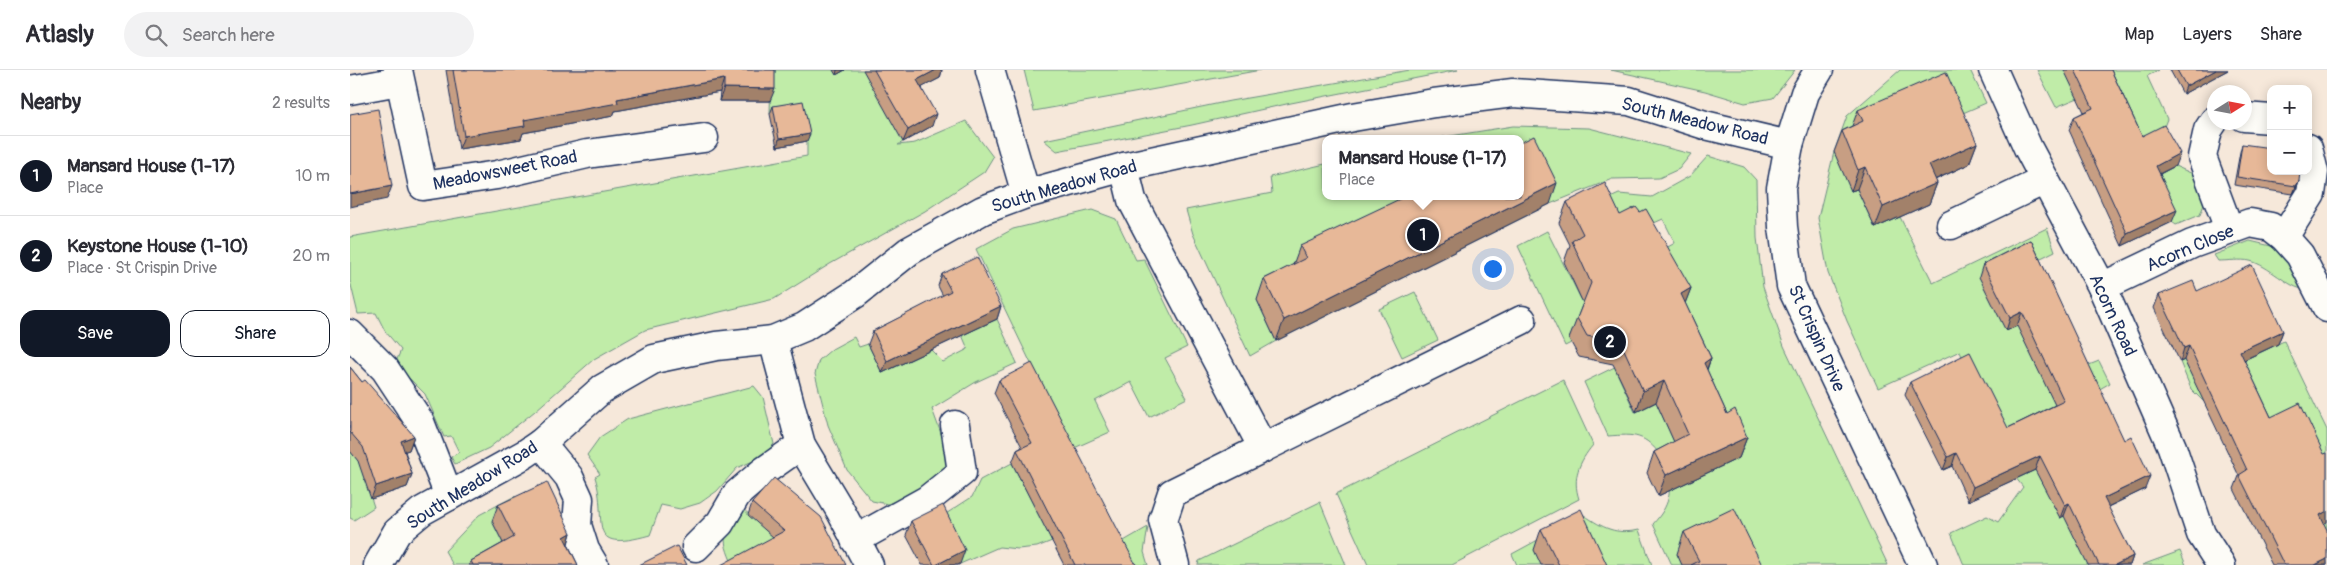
<!DOCTYPE html>
<meta charset="utf-8">
<style>
body{margin:0;font-family:Pangolin,sans-serif;background:#f2f2f3;color:#2b2b33}
.controls{position:absolute;right:15px;top:15px;display:grid;overflow:hidden;border-radius:10px;box-shadow:0 2px 12px #0003}
.controls button{width:45px;height:45px;display:grid;place-items:center;padding:0;border:0;border-bottom:1px solid #e1e1e2;background:#fff;color:#2b2b33;font:25px sans-serif}
.compass{position:absolute;left:1857px;top:15px;width:45px;height:45px;border-radius:50%;background:#fff;box-shadow:0 2px 12px #0003;rotate:79deg}
.you{position:absolute;left:1142px;top:198px;width:18px;height:18px;margin:-12px;border:4px solid #fff;border-radius:50%;background:#1a73e8;box-shadow:0 0 0 8px #1a73e833}
.badge{display:grid;place-items:center;width:32px;height:32px;border-radius:50%;background:#111827;color:#fff;font-size:16px;font-weight:700}
.pin{position:absolute;translate:-50% -50%;border:2px solid #fff;box-shadow:0 1px 5px #0006}
.popup{position:absolute;left:972px;top:65px;width:202px;height:65px;box-sizing:border-box;display:grid;place-content:center;border-radius:10px;background:#fff;filter:drop-shadow(0 1px 4px #0005);font-size:16px;white-space:nowrap;color:#7c7c81}
.popup b{font-size:19px;color:#2b2b33}
.popup::after{content:'';position:absolute;left:50%;top:100%;margin-left:-10px;border:10px solid transparent;border-top-color:#fff}
.list{margin:0;padding:0;list-style:none}
h2{display:flex;justify-content:space-between;align-items:center;height:65px;margin:0;padding:0 20px;font-size:21px}
h2 small{font-size:16px;font-weight:400;color:#7c7c81}
.list li{display:grid;grid-template-columns:32px 1fr auto;gap:15px;align-items:center;box-sizing:border-box;height:80px;padding:0 20px;border-top:1px solid #e1e1e2}
.list b{display:block;font-size:19px;white-space:nowrap}
.list p{margin:0;font-size:16px;white-space:nowrap;color:#7c7c81}
.list em{font-size:16px;font-style:normal;color:#7c7c81}
.actions{display:flex;gap:10px;padding:15px 20px}
.actions a{flex:1;padding:11px 0;border:1px solid #111827;border-radius:15px;text-align:center;font-size:18px;color:#111827}
.actions .main{background:#111827;color:#fff}
.icon{flex:none;width:28px;height:28px;fill:none;stroke:currentColor;stroke-width:2;stroke-linecap:round;stroke-linejoin:round}
.map{position:relative;flex:none;width:1977px;height:495px;overflow:hidden}
header{display:flex;align-items:center;gap:30px;box-sizing:border-box;height:70px;padding:0 25px;background:#fff;border-bottom:1px solid #e1e1e2}
header strong{font-size:24px}
nav{display:flex;gap:28px;margin-inline-start:auto;font-size:18px}
.search{width:350px;height:45px;background:#f2f2f3;display:flex;align-items:center;gap:12px;box-sizing:border-box;padding:0 18px;border-radius:28px;color:#7c7c81;font-size:19px}
main{display:flex}
aside{flex:1;background:#fff}
.map>svg:first-child{display:block}
.green{fill:#c0eca8;stroke:#6e8e83}
.lines{fill:none;stroke-linecap:round;stroke-linejoin:round}
.minor-casing{stroke:#1b2f5e;stroke-width:31}
.minor{stroke:#fdfcf7;stroke-width:28}
.wall{fill:#c79e83;stroke:#1b2f5e}
.shaded-wall{fill:#a2816a;stroke:#1b2f5e}
.building{fill:#e7b898;stroke:#1b2f5e}
.labels{text-anchor:middle;stroke-width:4;stroke-linejoin:round;paint-order:stroke}
.street-label{font-size:18px;fill:#1b2f5e;stroke:#fdfcf7}
</style>
<header>
<strong>Atlasly</strong>
<div class="search"><svg class="icon" aria-label="search" viewBox="0 0 24 24"><circle cx="10" cy="10" r="6"/><path d="M15 15l6 6"/></svg>Search here</div>
<nav><a>Map</a><a>Layers</a><a>Share</a></nav>
</header>
<main>
<aside>
<h2>Nearby<small>2 results</small></h2>
<ul class="list">
<li><span class="badge">1</span><div><b>Mansard House (1-17)</b><p>Place</p></div><em>10 m</em></li>
<li><span class="badge">2</span><div><b>Keystone House (1-10)</b><p>Place · St Crispin Drive</p></div><em>20 m</em></li>
</ul>
<div class="actions"><a class="main">Save</a><a>Share</a></div>
</aside>
<div class="map">
<svg width="1977" height="495" viewBox="0 0 1977 495">
<rect width="100%" height="100%" fill="#f6e8da"/>
<filter id="ink" filterUnits="userSpaceOnUse"><feTurbulence type="fractalNoise" baseFrequency=".02" numOctaves="2"/><feDisplacementMap in="SourceGraphic" scale="10" xChannelSelector="R" yChannelSelector="G"/><feConvolveMatrix kernelMatrix="1 2 1 2 8 2 1 2 1" color-interpolation-filters="sRGB"/></filter>
<g filter="url(#ink)">
<!-- green -->
<g class="green">
<polygon points="421,0 525,0 553,72 548,75 565,73 616,51 643,87 634,102 575,141 480,194 424,229 295,260 244,289 185,341 139,378 105,394 101,387 109,382 101,366 94,367 75,324 45,294 51,280 35,261 26,243 8,244 0,211 0,167 457,86 457,71 450,38 420,44"/>
<polygon points="674,0 911,0 684,41"/>
<polygon points="1060,0 1108,0 941,33 842,55 707,81 694,70 880,31"/>
<polygon points="1261,0 1445,0 1423,28 1395,33 1355,21"/>
<polygon points="1550,0 1620,0 1636,33 1599,49 1501,121 1507,119 1525,158 1550,147 1583,213 1697,158 1705,181 1681,193 1729,299 1749,291 1760,313 1741,324 1736,435 1738,495 1614,495 1601,463 1637,446 1648,452 1673,417 1641,377 1610,281 1528,318 1497,251 1478,203 1468,148 1484,82 1497,46"/>
<polygon points="1687,0 1809,0 1797,6 1817,49 1810,67 1780,82 1728,28 1706,37"/>
<polygon points="1163,56 1239,58 1341,84 1329,99 1309,108 1262,109 1200,134 1176,88 1171,90 1170,69 1082,69"/>
<path d="M1358,86L1394,97L1406,110L1407,168L1413,217L1434,276L1538,495H1394L1327,484L1332,495H1322L1303,454C1320,435 1321,424 1319,399L1342,410L1389,387L1292,191L1325,173L1313,149L1282,163L1247,134L1269,124L1302,127L1340,106Z"/>
<polygon points="975,94 976,126 1093,126 907,230 926,271 900,286 843,164 836,140 922,123 920,107"/>
<polygon points="1825,96 1843,104 1855,132 1850,145 1826,155 1822,152 1803,113 1796,111"/>
<polygon points="742,140 766,149 786,190 794,189 837,277 815,288 837,328 799,347 781,312 745,331 760,362 722,379 626,179 663,159"/>
<polygon points="1197,161 1231,229 1245,223 1219,268 1221,273 1215,276 1168,176"/>
<path d="M1900,171L1921,176L1937,185L1954,219C1940,219 1918,195 1900,191C1891,189 1878,191 1868,191L1864,185Z"/>
<polygon points="1065,222 1088,270 1052,287 1029,239"/>
<polygon points="647,249 667,293 626,312 582,339 593,369 597,396 577,419 538,434 522,431 497,400 478,355 465,304 469,290 482,279 504,267 509,277 518,274 532,303 580,279 593,292 618,279 612,265"/>
<polygon points="1934,271 1977,360 1977,484 1894,314 1854,332 1841,319 1830,292 1863,278 1898,288"/>
<path d="M1277,291L1267,303L1285,342L1306,332L1327,378L1311,386C1295,364 1285,364 1258,366L1234,312Z"/>
<path d="M1213,310L1243,375C1229,392 1222,408 1229,429L1102,495H1018L986,424Z"/>
<path d="M404,316L413,327L424,374L412,387L387,398L367,421L350,433L330,439L311,435L300,465C232,484 259,451 245,407L250,404L237,385L250,367L278,349Z"/>
<polygon points="0,362 24,437 4,450 0,448"/>
<polygon points="662,393 702,471 687,477 668,479 649,477 610,494 588,449 622,427 630,410"/>
<polygon points="165,426 171,437 142,451 164,495 103,495 95,481 129,445"/>
<polygon points="970,432 996,495 848,495 849,491"/>
<path d="M392,438L436,478L383,495C370,467 373,461 392,438Z"/>
<path d="M1234,445C1253,458 1266,465 1289,460L1302,495H1167L1162,484Z"/>
<polygon points="798,457 794,482 798,495 784,495 772,472"/>
<polygon points="1830,481 1836,495 1792,495"/>
</g>
<g class="lines">
<defs>
<g id="minor">
<polyline points="48,0 73,116 147,105 237,84 354,68"/>
<polyline points="640,0 676,124"/>
<polyline points="1469,0 1455,23 1439,75 1431,118 1433,157 1441,216 1573,495"/>
<polyline points="1643,0 1678,78 1752,217 1822,377 1851,464 1871,495"/>
<polyline points="0,20 49,11"/>
<polyline points="1894,47 1921,49"/>
<polyline points="1864,51 1858,60 1852,87 1879,159"/>
<polyline points="774,97 782,130 913,378"/>
<polyline points="1601,155 1695,110"/>
<polyline points="1934,167 1961,124 1964,102 1958,78"/>
<polyline points="1752,217 1842,174 1900,153 1921,157 1934,167 1950,185 1977,238"/>
<polyline points="0,264 35,299 70,352 99,426"/>
<polyline points="423,270 451,375 490,440 519,495"/>
<polyline points="191,373 219,407 229,429 227,455 235,480 244,495"/>
<polyline points="505,470 577,430 612,402 605,355"/>
<polyline points="346,477 370,453 387,424 414,401 451,375"/>
<polyline points="28,495 47,462 72,441 175,384 191,373 252,319 304,289 366,276 423,270 454,257 505,224 559,181 633,140 676,124 774,97 1003,47 1084,33 1163,23 1279,31 1355,55 1439,75"/>
<polyline points="825,495 813,450 822,423 1172,250"/>
</g>
</defs>
<!-- minor casing -->
<use href="#minor" class="minor-casing"/>
<!-- minor -->
<use href="#minor" class="minor"/>
</g>
<!-- wall -->
<g class="wall">
<polygon points="96,0 425,0 420,31 369,31 370,22 265,41 263,46 173,63 171,69 109,79"/>
<polygon points="483,0 495,0 486,5"/>
<polygon points="513,0 592,0 590,8 572,17 582,56 553,72"/>
<polygon points="1714,0 1761,0 1792,66 1825,96 1810,104 1822,152 1772,176 1719,60 1724,47 1734,42"/>
<polygon points="1820,0 1878,0 1833,24"/>
<polygon points="423,36 457,71 427,77 420,44"/>
<polygon points="1508,40 1627,73 1619,94 1585,110 1587,113 1579,134 1525,158 1507,119 1501,121 1484,82 1492,61 1502,56"/>
<polygon points="1892,74 1949,111 1946,119 1943,124 1884,115 1890,82"/>
<polygon points="1217,132 1270,145 1341,218 1335,233 1361,288 1357,300 1377,344 1397,367 1389,388 1308,426 1297,403 1304,382 1324,372 1306,332 1286,342 1263,294 1229,287 1219,269 1233,233 1214,192 1220,175 1209,153"/>
<polygon points="1200,134 926,271 907,230 914,209 943,195 950,176"/>
<polygon points="1681,170 1795,419 1758,437 1783,486 1780,495 1738,495 1714,446 1710,448 1685,400 1618,431 1602,396 1593,400 1555,325 1560,312 1658,358 1705,335 1667,256 1656,261 1629,207 1633,194"/>
<polygon points="592,204 651,236 647,249 532,303 518,274 523,261 593,226 588,216"/>
<polygon points="1847,221 1933,261 1928,274 1894,290 1921,347 1974,454 1977,495 1922,495 1884,419 1889,406 1834,290 1830,292 1804,238 1809,225"/>
<polygon points="0,297 12,312 64,366 59,380 55,381 62,404 57,417 21,429 8,391 0,381"/>
<polygon points="649,310 786,495 714,495 662,393 667,380 672,377 644,323"/>
<polygon points="402,433 496,495 423,467 398,445"/>
<polygon points="148,435 221,463 218,474 228,495 119,495 121,491 153,473 142,451"/>
<polygon points="561,451 610,494 608,495 572,495 556,465"/>
<polygon points="1191,459 1257,495 1191,495 1184,480"/>
<polygon points="1334,462 1412,495 1332,495 1327,484"/>
</g>
<!-- shaded-wall -->
<g class="shaded-wall">
<polygon points="487,0 495,0 486,5"/>
<polygon points="586,0 592,0 590,8 563,22 567,10"/>
<polygon points="1866,0 1878,0 1833,24 1836,16"/>
<polygon points="374,9 370,22 265,41 263,46 173,63 171,69 109,79 114,66 174,50 267,29"/>
<polygon points="374,18 425,19 420,31 369,31"/>
<polygon points="586,44 582,56 553,72 558,60"/>
<polygon points="460,64 457,71 427,77 429,69"/>
<polygon points="1627,73 1619,94 1571,116 1579,95"/>
<polygon points="1830,83 1825,96 1801,108 1806,96"/>
<polygon points="1515,97 1507,119 1501,121 1508,100"/>
<polygon points="1949,111 1946,119 1943,124 1946,116"/>
<polygon points="1207,113 1200,134 926,271 934,250"/>
<polygon points="1587,113 1579,134 1525,158 1533,137"/>
<polygon points="42,116 37,129 0,137 0,124"/>
<polygon points="1827,140 1822,152 1772,176 1777,163"/>
<polygon points="1341,218 1333,239 1331,224"/>
<polygon points="651,236 647,249 532,303 537,291"/>
<polygon points="1672,242 1667,256 1656,261 1660,248"/>
<polygon points="1933,261 1928,274 1885,294 1890,281"/>
<polygon points="1839,276 1834,290 1830,292 1834,278"/>
<polygon points="1361,288 1353,309 1354,293"/>
<polygon points="1314,311 1306,332 1286,342 1293,321"/>
<polygon points="64,366 59,380 46,384 51,371"/>
<polygon points="1397,367 1389,388 1308,426 1316,405"/>
<polygon points="1606,383 1602,396 1593,400 1598,387"/>
<polygon points="1690,386 1685,400 1618,431 1623,417"/>
<polygon points="62,404 57,417 21,429 26,416"/>
<polygon points="1800,406 1795,419 1749,441 1754,428"/>
<polygon points="1719,433 1714,446 1710,448 1715,435"/>
<polygon points="1977,441 1977,452 1965,459 1970,445"/>
<polygon points="221,463 216,479 214,467"/>
<polygon points="615,480 610,494 608,495 586,495"/>
<polygon points="1783,486 1780,495 1765,495"/>
<polygon points="1977,489 1977,495 1965,495"/>
</g>
<!-- building -->
<g class="building">
<polygon points="103,0 425,0 425,19 374,18 374,9 267,29 268,33 174,50 175,56 114,66"/>
<polygon points="524,0 586,0 567,10 586,44 558,60"/>
<polygon points="1725,0 1761,0 1792,66 1814,55 1830,83 1806,96 1827,140 1777,163 1724,47 1743,38"/>
<polygon points="1827,0 1866,0 1836,16"/>
<polygon points="1596,2 1627,73 1579,95 1587,113 1533,137 1515,97 1508,100 1492,61 1513,51 1508,40"/>
<polygon points="453,31 460,64 429,69 423,36"/>
<polygon points="28,39 42,116 0,124 0,44"/>
<polygon points="1184,66 1207,113 934,250 914,209 956,188 950,176 1056,126 1170,126 1170,73"/>
<polygon points="1892,74 1921,78 1921,101 1950,101 1949,111 1946,116 1887,107"/>
<polygon points="1255,113 1270,145 1286,137 1290,142 1296,139 1341,218 1331,224 1361,288 1354,293 1377,344 1385,339 1397,367 1316,405 1304,382 1338,364 1314,311 1293,321 1271,273 1237,266 1227,248 1241,213 1222,171 1233,164 1217,132"/>
<polygon points="1681,170 1774,370 1781,366 1800,406 1754,428 1783,486 1765,495 1749,495 1719,433 1715,435 1690,386 1623,417 1606,383 1598,387 1560,312 1620,282 1658,358 1714,331 1672,242 1660,248 1633,194"/>
<polygon points="627,187 651,236 537,291 523,261 601,221 592,204"/>
<polygon points="1902,195 1933,261 1890,281 1921,347 1950,333 1974,384 1977,383 1977,441 1970,445 1977,460 1977,489 1965,495 1934,495 1889,405 1897,400 1839,276 1834,278 1809,225 1843,211 1847,221"/>
<polygon points="682,293 786,495 725,495 667,380 682,373 649,310"/>
<polygon points="0,297 12,312 15,310 64,366 51,371 62,404 26,416 13,377 0,362"/>
<polygon points="424,408 471,447 496,495 371,495 434,461 402,433"/>
<polygon points="197,412 221,463 214,467 228,495 123,495 121,491 164,467 148,435"/>
<polygon points="593,435 615,480 586,495 584,495 561,451"/>
<polygon points="1384,438 1412,495 1341,495 1349,491 1334,462"/>
<polygon points="1231,439 1257,495 1209,495 1191,459"/>
<polygon points="327,476 337,495 289,495"/>
</g>
</g>
<g class="labels">
<!-- street labels -->
<g class="street-label">
<text transform="translate(1345 51) rotate(14)" y="6">South Meadow Road</text>
<text transform="translate(155 100) rotate(-11)" y="6">Meadowsweet Road</text>
<text transform="translate(714 116) rotate(-16)" y="6">South Meadow Road</text>
<text transform="translate(1840 178) rotate(-23)" y="6">Acorn Close</text>
<text transform="translate(1763 245) rotate(65)" y="6">Acorn Road</text>
<text transform="translate(1467 268) rotate(66)" y="6">St Crispin Drive</text>
<text transform="translate(122 415) rotate(-32)" y="6">South Meadow Road</text>
</g>
</g>
</svg>
<div class="controls">
<button>+</button>
<button>−</button>
</div>
<svg class="compass" viewBox="-18 -18 36 36"><path d="M0-13l5 13h-10z" fill="#e53935"/><path d="M0 13l5-13h-10z" fill="#7c7c81"/></svg>
<div class="you"></div>
<div class="pin badge" style="left:1073px;top:165px">1</div>
<div class="popup"><b>Mansard House (1-17)</b>Place</div>
<div class="pin badge" style="left:1260px;top:272px">2</div>
</div>
</main>
